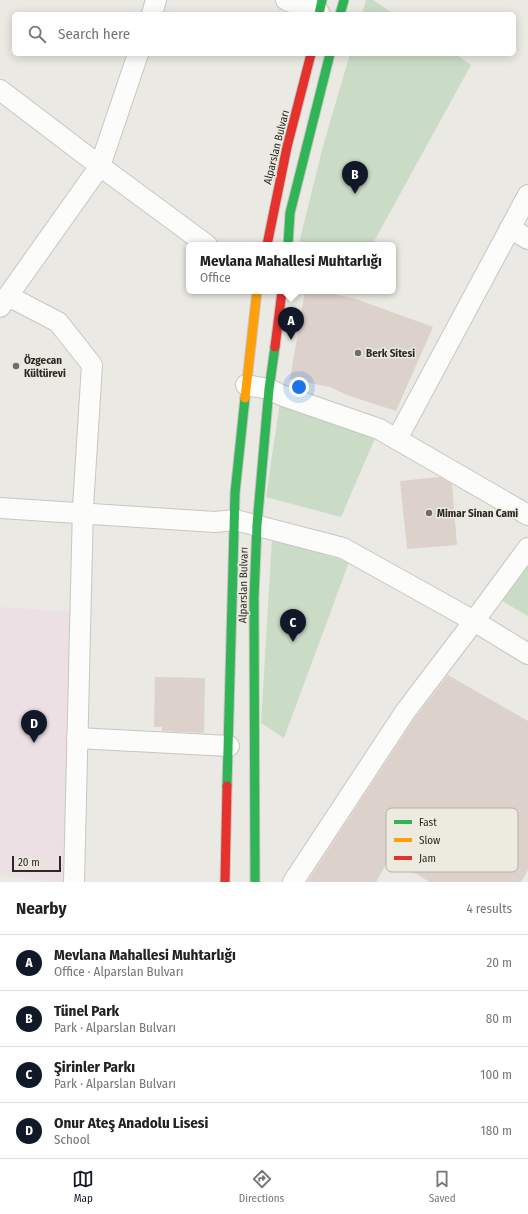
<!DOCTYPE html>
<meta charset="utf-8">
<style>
body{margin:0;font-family:"Fira Sans Condensed",sans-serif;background:#f6f6f6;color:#222}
.scale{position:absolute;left:12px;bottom:10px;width:49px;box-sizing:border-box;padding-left:4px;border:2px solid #2b2a26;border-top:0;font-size:11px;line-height:14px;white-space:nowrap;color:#2b2a26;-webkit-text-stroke:3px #edeae0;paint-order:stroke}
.you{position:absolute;left:299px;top:387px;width:14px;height:14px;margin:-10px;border:3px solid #fff;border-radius:50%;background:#1a73e8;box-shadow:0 0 0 6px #1a73e833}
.badge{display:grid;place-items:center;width:26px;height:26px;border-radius:50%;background:#111827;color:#fff;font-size:13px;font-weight:700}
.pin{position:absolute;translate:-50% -33px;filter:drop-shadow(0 1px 2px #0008)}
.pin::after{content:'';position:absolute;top:21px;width:14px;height:12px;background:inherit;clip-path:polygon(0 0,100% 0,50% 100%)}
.popup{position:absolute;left:186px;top:242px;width:210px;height:52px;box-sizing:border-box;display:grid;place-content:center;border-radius:6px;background:#fff;filter:drop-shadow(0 1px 3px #0005);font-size:13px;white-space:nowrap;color:#767676}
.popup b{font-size:15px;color:#222}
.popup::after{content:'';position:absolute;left:50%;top:100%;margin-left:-8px;border:8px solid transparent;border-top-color:#fff}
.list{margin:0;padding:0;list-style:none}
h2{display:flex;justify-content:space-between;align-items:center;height:52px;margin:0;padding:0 16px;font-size:17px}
h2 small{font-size:13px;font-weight:400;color:#767676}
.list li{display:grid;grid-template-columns:26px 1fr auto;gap:12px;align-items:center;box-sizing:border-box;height:56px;padding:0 16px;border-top:1px solid #e0e0e0}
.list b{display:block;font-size:15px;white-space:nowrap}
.list p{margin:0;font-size:13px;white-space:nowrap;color:#767676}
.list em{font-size:13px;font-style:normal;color:#767676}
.icon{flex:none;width:22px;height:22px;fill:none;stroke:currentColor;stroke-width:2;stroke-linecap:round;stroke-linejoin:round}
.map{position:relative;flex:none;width:528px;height:882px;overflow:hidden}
.search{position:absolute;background:#fff;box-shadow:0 2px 10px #0003;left:12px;right:12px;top:12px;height:44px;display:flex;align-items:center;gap:10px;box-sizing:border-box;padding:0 14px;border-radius:6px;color:#767676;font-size:15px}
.sheet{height:276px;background:#fff}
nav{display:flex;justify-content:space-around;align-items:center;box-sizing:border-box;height:56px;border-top:1px solid #e0e0e0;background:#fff;font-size:11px;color:#767676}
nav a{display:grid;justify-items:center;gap:2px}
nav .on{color:#111827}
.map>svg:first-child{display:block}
.education{fill:#ede0e4}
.green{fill:#cbdcc6}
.building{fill:#ddd1cc}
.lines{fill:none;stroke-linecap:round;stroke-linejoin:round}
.street-casing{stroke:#c7c6c2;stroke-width:22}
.fast-casing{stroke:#c7c6c2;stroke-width:11}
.slow-casing{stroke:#c7c6c2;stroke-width:11}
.jam-casing{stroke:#c7c6c2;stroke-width:11}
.street{stroke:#fcfcfb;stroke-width:20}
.fast{stroke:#30b455;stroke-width:9}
.slow{stroke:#ff9f0a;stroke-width:9}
.jam{stroke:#e5322d;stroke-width:9}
.poi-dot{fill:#6e6d68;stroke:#edeae0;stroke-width:1.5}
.labels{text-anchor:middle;stroke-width:3;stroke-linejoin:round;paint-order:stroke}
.street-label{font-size:11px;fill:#2b2a26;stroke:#edeae0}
.poi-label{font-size:11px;font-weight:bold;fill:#2b2a26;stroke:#edeae0;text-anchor:start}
.key{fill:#edeae0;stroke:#b3b0a8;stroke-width:1}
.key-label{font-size:11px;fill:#2b2a26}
</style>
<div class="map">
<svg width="528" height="882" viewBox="0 0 528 882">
<rect width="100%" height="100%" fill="#eae9e3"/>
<!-- education -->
<polygon class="education" points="0,607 72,612 63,882 46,882 0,875"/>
<!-- green -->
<g class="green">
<polygon points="366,0 373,0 394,14 362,14"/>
<polygon points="350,54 455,54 471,65 372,245 306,245 299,243 323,146"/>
<polygon points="281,395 379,429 341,517 266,497"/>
<polygon points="272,539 349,562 284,738 261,723"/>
<polygon points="528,552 528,616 497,598"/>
</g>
<!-- building -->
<g class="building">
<polygon points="305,291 319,291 356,299 433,327 396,411 347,395 330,387 290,379"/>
<polygon points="440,477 452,484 457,545 407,549 400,481"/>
<polygon points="448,675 528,721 528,870 521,882 429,882 390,857 376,882 307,882 414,719"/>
<polygon points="155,677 205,678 204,733 162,731 162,727 154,727"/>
</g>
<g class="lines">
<defs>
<g id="street">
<polyline points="286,0 319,12"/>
<polyline points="152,14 156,0"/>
<polyline points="0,90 100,166 138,54"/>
<polyline points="510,228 528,239"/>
<polyline points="8,296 58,322 92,365 83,507 74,882"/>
<polyline points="0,307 100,166 207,245"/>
<polyline points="246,385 269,389 281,395 379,429 528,515"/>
<polyline points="397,439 528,195"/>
<polyline points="0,508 215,522 235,520 343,548 474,621 528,654"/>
<polyline points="77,738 229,746"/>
<polyline points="293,882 405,712 474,621 528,548"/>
</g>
<g id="fast">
<polyline points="319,14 322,0"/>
<polyline points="340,14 344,0"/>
<polyline points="288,245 290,213 330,54"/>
<polyline points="227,786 235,493 245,398"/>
<polyline points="255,882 254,598 257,525 269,389 275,347"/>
</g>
<polyline id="slow" points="245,398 257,291"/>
<g id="jam">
<polyline points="267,245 287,147 311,54"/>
<polyline points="275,347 282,291"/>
<polyline points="225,882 227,786"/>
</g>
</defs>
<!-- street casing -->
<use href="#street" class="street-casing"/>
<!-- fast casing -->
<use href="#fast" class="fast-casing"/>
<!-- slow casing -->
<use href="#slow" class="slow-casing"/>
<!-- jam casing -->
<use href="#jam" class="jam-casing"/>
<!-- street -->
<use href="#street" class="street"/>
<!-- fast -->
<use href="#fast" class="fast"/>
<!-- slow -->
<use href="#slow" class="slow"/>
<!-- jam -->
<use href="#jam" class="jam"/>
</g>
<!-- markers -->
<g class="poi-dot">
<circle cx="358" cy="353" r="4"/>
<circle cx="16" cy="366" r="4"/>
<circle cx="429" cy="513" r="4"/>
</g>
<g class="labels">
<!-- street labels -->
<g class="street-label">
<text transform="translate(276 147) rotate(-76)" y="4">Alparslan Bulvarı</text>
<text transform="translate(243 585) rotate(-89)" y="4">Alparslan Bulvarı</text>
</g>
<!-- poi labels -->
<g class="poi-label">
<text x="366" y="357">Berk Sitesi</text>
<text x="24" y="364">Özgecan<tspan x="24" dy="13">Kültürevi</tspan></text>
<text x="437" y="517">Mimar Sinan Cami</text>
</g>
</g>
<!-- legend -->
<rect x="386" y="808" width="132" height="64" rx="6" class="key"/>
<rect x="394" y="820" width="18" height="4" fill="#30b455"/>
<rect x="394" y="838" width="18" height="4" fill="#ff9f0a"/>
<rect x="394" y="856" width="18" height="4" fill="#e5322d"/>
<g class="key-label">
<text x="419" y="826">Fast</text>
<text x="419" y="844">Slow</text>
<text x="419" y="862">Jam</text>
</g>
</svg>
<div class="scale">20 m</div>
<div class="you"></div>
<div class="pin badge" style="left:291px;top:340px">A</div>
<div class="popup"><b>Mevlana Mahallesi Muhtarlığı</b>Office</div>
<div class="pin badge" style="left:355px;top:194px">B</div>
<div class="pin badge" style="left:293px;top:642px">C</div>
<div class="pin badge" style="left:34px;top:743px">D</div>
<div class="search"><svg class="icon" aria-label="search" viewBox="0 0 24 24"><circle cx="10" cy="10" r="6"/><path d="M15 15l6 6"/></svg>Search here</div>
</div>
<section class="sheet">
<h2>Nearby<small>4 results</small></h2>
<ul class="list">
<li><span class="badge">A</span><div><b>Mevlana Mahallesi Muhtarlığı</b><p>Office · Alparslan Bulvarı</p></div><em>20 m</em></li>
<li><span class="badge">B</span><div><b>Tünel Park</b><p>Park · Alparslan Bulvarı</p></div><em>80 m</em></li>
<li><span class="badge">C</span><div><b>Şirinler Parkı</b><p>Park · Alparslan Bulvarı</p></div><em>100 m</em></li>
<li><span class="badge">D</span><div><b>Onur Ateş Anadolu Lisesi</b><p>School</p></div><em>180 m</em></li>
</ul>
</section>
<nav>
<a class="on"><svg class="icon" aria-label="map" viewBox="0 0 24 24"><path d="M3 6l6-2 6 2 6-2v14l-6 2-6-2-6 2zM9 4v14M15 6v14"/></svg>Map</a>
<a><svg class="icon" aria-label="directions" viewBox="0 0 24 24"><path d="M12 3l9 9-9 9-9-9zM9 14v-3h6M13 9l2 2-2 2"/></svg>Directions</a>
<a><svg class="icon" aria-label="saved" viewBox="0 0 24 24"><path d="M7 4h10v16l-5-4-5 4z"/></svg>Saved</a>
</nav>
